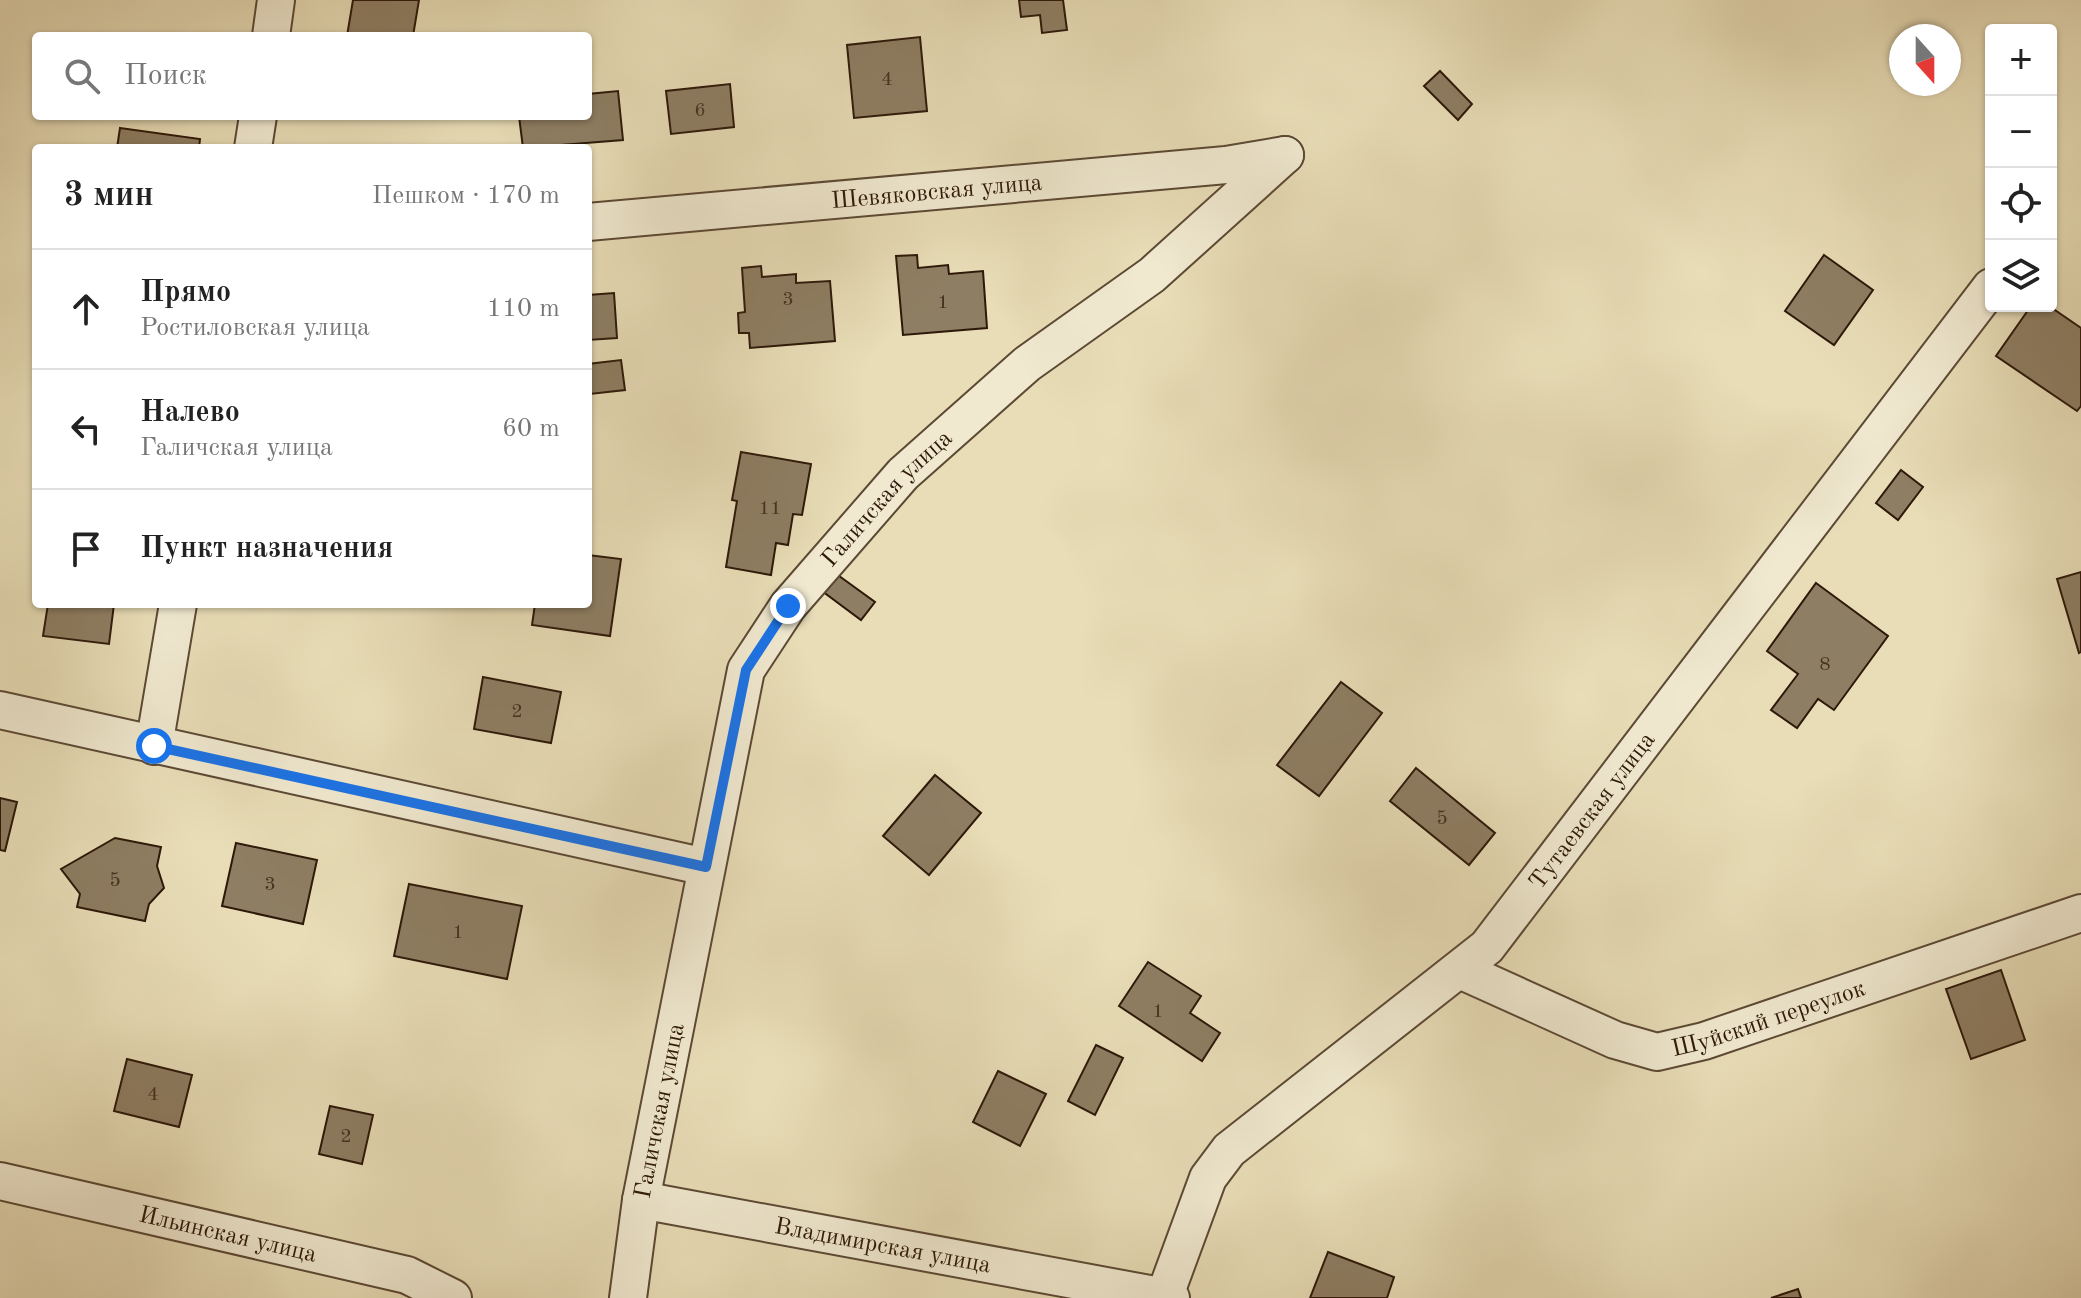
<!DOCTYPE html>
<html lang="ru">
<meta charset="utf-8">
<style>
body{margin:0;font-family:"Old Standard TT",serif;background:#f2f2f2;color:#222}
.controls{position:absolute;right:24px;top:24px;display:grid;overflow:hidden;border-radius:8px;box-shadow:0 2px 6px #0004}
.controls button{width:72px;height:72px;display:grid;place-items:center;padding:0;border:0;border-bottom:2px solid #e0e0e0;background:#fff;color:#222;font:40px sans-serif}
.compass{position:absolute;left:1889px;top:24px;width:72px;height:72px;border-radius:50%;background:#fff;box-shadow:0 2px 6px #0004;rotate:159deg}
.stop{position:absolute;width:24px;height:24px;margin:-18px;border:6px solid #1a73e8;border-radius:50%;background:#fff}
.stop.end{background:#1a73e8;border-color:#fff;box-shadow:0 2px 8px #0008}
.list{margin:0;padding:0;list-style:none}
h2{display:flex;justify-content:space-between;align-items:center;height:104px;margin:0;padding:0 32px;font-size:34px}
h2 small{font-size:26px;font-weight:400;color:#767676}
.list li{display:grid;grid-template-columns:52px 1fr auto;gap:24px;align-items:center;box-sizing:border-box;height:120px;padding:0 32px;border-top:2px solid #e0e0e0}
.list b{display:block;font-size:30px;white-space:nowrap}
.list p{margin:0;font-size:26px;white-space:nowrap;color:#767676}
.list em{font-size:26px;font-style:normal;color:#767676}
.icon{flex:none;width:44px;height:44px;fill:none;stroke:currentColor;stroke-width:2;stroke-linecap:round;stroke-linejoin:round}
.map{position:relative;flex:none;width:2081px;height:1298px;overflow:hidden}
.search{position:absolute;background:#fff;box-shadow:0 2px 6px #0004;left:32px;top:32px;width:560px;height:88px;display:flex;align-items:center;gap:20px;box-sizing:border-box;padding:0 28px;border-radius:8px;color:#767676;font-size:30px}
.panel{position:absolute;background:#fff;box-shadow:0 2px 6px #0004;left:32px;top:144px;width:560px;height:464px;border-radius:8px}
.map>svg:first-child{display:block}
.building{fill:#8e7e63;stroke:#2d1809;stroke-width:2}
.lines{fill:none;stroke-linecap:round;stroke-linejoin:round}
.minor-casing{stroke:#5c4934;stroke-width:40}
.minor{stroke:#f0e9d0;stroke-width:36}
.route{stroke:#1a73e8;stroke-width:10}
.labels{text-anchor:middle;stroke-width:8;stroke-linejoin:round;paint-order:stroke}
.number-label{font-size:20px;fill:#453220}
.street-label{font-size:24px;fill:#2d1809;stroke:#f0e9d0}
</style>
<div class="map">
<svg width="2081" height="1298" viewBox="0 0 2081 1298">
<rect width="100%" height="100%" fill="#e8ddb7"/>
<filter id="stains"><feTurbulence type="fractalNoise" baseFrequency=".0025" numOctaves="4"/><feColorMatrix values="0 0 0 0 .2 0 0 0 0 .09 0 0 0 0 .02 0 0 0 .5 -.17"/></filter>
<radialGradient id="worn" r=".72"><stop offset=".6" stop-color="#630" stop-opacity="0"/><stop offset="1" stop-color="#630" stop-opacity=".3"/></radialGradient>
<!-- building -->
<g class="building">
<polygon points="353,0 419,0 413,36 347,36"/>
<polygon points="1019,0 1063,0 1067,30 1042,33 1040,15 1021,17"/>
<polygon points="920,37 927,111 854,118 847,45"/>
<polygon points="1440,71 1472,104 1458,120 1424,86"/>
<polygon points="730,84 734,127 671,134 666,91"/>
<polygon points="618,91 623,140 523,148 519,116 588,116 588,94"/>
<polygon points="120,128 200,139 199,148 117,148"/>
<polygon points="917,255 918,268 948,265 949,274 983,271 987,328 903,335 896,256"/>
<polygon points="1824,255 1873,290 1834,345 1785,311"/>
<polygon points="761,266 762,277 796,274 796,283 830,281 835,341 750,348 749,333 739,333 738,313 745,312 742,268"/>
<polygon points="614,293 617,338 588,340 588,295"/>
<polygon points="2031,306 2049,306 2081,328 2081,406 2077,411 1996,356"/>
<polygon points="621,360 625,390 590,394 588,364"/>
<polygon points="741,452 811,464 802,515 793,514 788,545 776,543 771,575 726,567 737,501 732,500"/>
<polygon points="1901,470 1923,487 1898,520 1876,503"/>
<polygon points="588,555 621,559 610,636 532,625 535,604 588,604"/>
<polygon points="2081,572 2081,652 2079,653 2057,579"/>
<polygon points="835,573 875,602 861,620 822,591"/>
<polygon points="1816,583 1888,636 1834,710 1818,699 1797,728 1771,710 1798,674 1767,651"/>
<polygon points="48,604 114,604 109,644 43,636"/>
<polygon points="483,677 561,692 551,743 474,729"/>
<polygon points="1341,682 1382,713 1319,796 1277,765"/>
<polygon points="1416,768 1495,833 1469,865 1390,801"/>
<polygon points="935,775 981,813 929,875 883,836"/>
<polygon points="0,798 17,802 5,851 0,850"/>
<polygon points="115,838 161,847 157,866 164,888 149,904 145,921 77,907 80,894 61,869"/>
<polygon points="236,843 317,860 303,924 222,906"/>
<polygon points="409,884 522,906 507,979 394,956"/>
<polygon points="1148,962 1201,996 1190,1013 1220,1033 1202,1061 1119,1006"/>
<polygon points="2001,970 2025,1040 1971,1059 1946,989"/>
<polygon points="1096,1045 1123,1058 1095,1115 1068,1101"/>
<polygon points="127,1059 192,1075 179,1127 114,1111"/>
<polygon points="998,1071 1046,1094 1020,1146 973,1122"/>
<polygon points="330,1106 373,1115 362,1164 319,1154"/>
<polygon points="1328,1252 1394,1277 1387,1298 1310,1298"/>
<polygon points="1798,1289 1801,1298 1771,1298"/>
</g>
<g class="lines">
<defs>
<g id="minor">
<polyline points="271,36 276,0"/>
<polyline points="253,148 258,116"/>
<path id="s1" d="M588,222L1226,165L1285,155"/>
<polyline points="0,710 706,867"/>
<polyline points="154,746 178,604"/>
<path id="s2" d="M1460,970L1615,1040L1657,1052L1704,1041L2081,913"/>
<path id="s3" d="M0,1181L407,1275L453,1298"/>
<path id="s4" d="M641,1200L1171,1298"/>
<path id="s5" d="M1165,1295L1208,1178L1229,1150L1487,947L1991,287"/>
<path id="s6" d="M628,1298L641,1200L746,670L788,606L903,474L1027,364L1152,275L1285,155"/>
</g>
</defs>
<!-- minor casing -->
<use href="#minor" class="minor-casing"/>
<!-- minor -->
<use href="#minor" class="minor"/>
</g>
<g class="lines">
<!-- route -->
<polyline class="route" points="154,746 706,867 746,670 788,606"/>
</g>
<g class="labels">
<!-- number labels -->
<g class="number-label">
<text x="887" y="85">4</text>
<text x="700" y="116">6</text>
<text x="788" y="305">3</text>
<text x="943" y="308">1</text>
<text x="770" y="514">11</text>
<text x="1825" y="670">8</text>
<text x="517" y="717">2</text>
<text x="1442" y="824">5</text>
<text x="115" y="886">5</text>
<text x="270" y="890">3</text>
<text x="458" y="938">1</text>
<text x="1158" y="1017">1</text>
<text x="153" y="1100">4</text>
<text x="346" y="1142">2</text>
</g>
<!-- street labels -->
<g class="street-label">
<text dy="8" stroke="none"><textPath href="#s1" startOffset="350">Шевяковская улица</textPath></text>
<text dy="8" stroke="none"><textPath href="#s6" startOffset="862">Галичская улица</textPath></text>
<text dy="8" stroke="none"><textPath href="#s5" startOffset="660">Тутаевская улица</textPath></text>
<text dy="8" stroke="none"><textPath href="#s2" startOffset="330">Шуйский переулок</textPath></text>
<text dy="8" stroke="none"><textPath href="#s6" startOffset="190">Галичская улица</textPath></text>
<text dy="8" stroke="none"><textPath href="#s3" startOffset="234">Ильинская улица</textPath></text>
<text dy="8" stroke="none"><textPath href="#s4" startOffset="246">Владимирская улица</textPath></text>
</g>
</g>
<rect width="100%" height="100%" filter="url(#stains)"/>
<rect width="100%" height="100%" fill="url(#worn)"/>
</svg>
<div class="controls">
<button>+</button>
<button>−</button>
<button><svg class="icon" aria-label="locate" viewBox="0 0 24 24"><circle cx="12" cy="12" r="6"/><path d="M12 2v4M12 18v4M2 12h4M18 12h4"/></svg></button>
<button><svg class="icon" aria-label="layers" viewBox="0 0 24 24"><path d="M12 4l9 5-9 5-9-5zM3 14l9 5 9-5"/></svg></button>
</div>
<svg class="compass" viewBox="-18 -18 36 36"><path d="M0-13l5 13h-10z" fill="#e53935"/><path d="M0 13l5-13h-10z" fill="#767676"/></svg>
<div class="stop" style="left:154px;top:746px"></div>
<div class="stop end" style="left:788px;top:606px"></div>
<div class="search"><svg class="icon" aria-label="search" viewBox="0 0 24 24"><circle cx="10" cy="10" r="6"/><path d="M15 15l6 6"/></svg>Поиск</div>
<section class="panel">
<h2>3 мин<small>Пешком · 170 m</small></h2>
<ul class="list">
<li><svg class="icon" aria-label="ahead" viewBox="0 0 24 24"><path d="M12 20V5M6 11l6-6 6 6"/></svg><div><b>Прямо</b><p>Ростиловская улица</p></div><em>110 m</em></li>
<li><svg class="icon" aria-label="left" viewBox="0 0 24 24"><path d="M17 20v-9H6M10 6l-5 5 5 5"/></svg><div><b>Налево</b><p>Галичская улица</p></div><em>60 m</em></li>
<li><svg class="icon" aria-label="arrive" viewBox="0 0 24 24"><path d="M6 21V4h12l-3 4 3 4H6"/></svg><div><b>Пункт назначения</b></div></li>
</ul>
</section>
</div>
